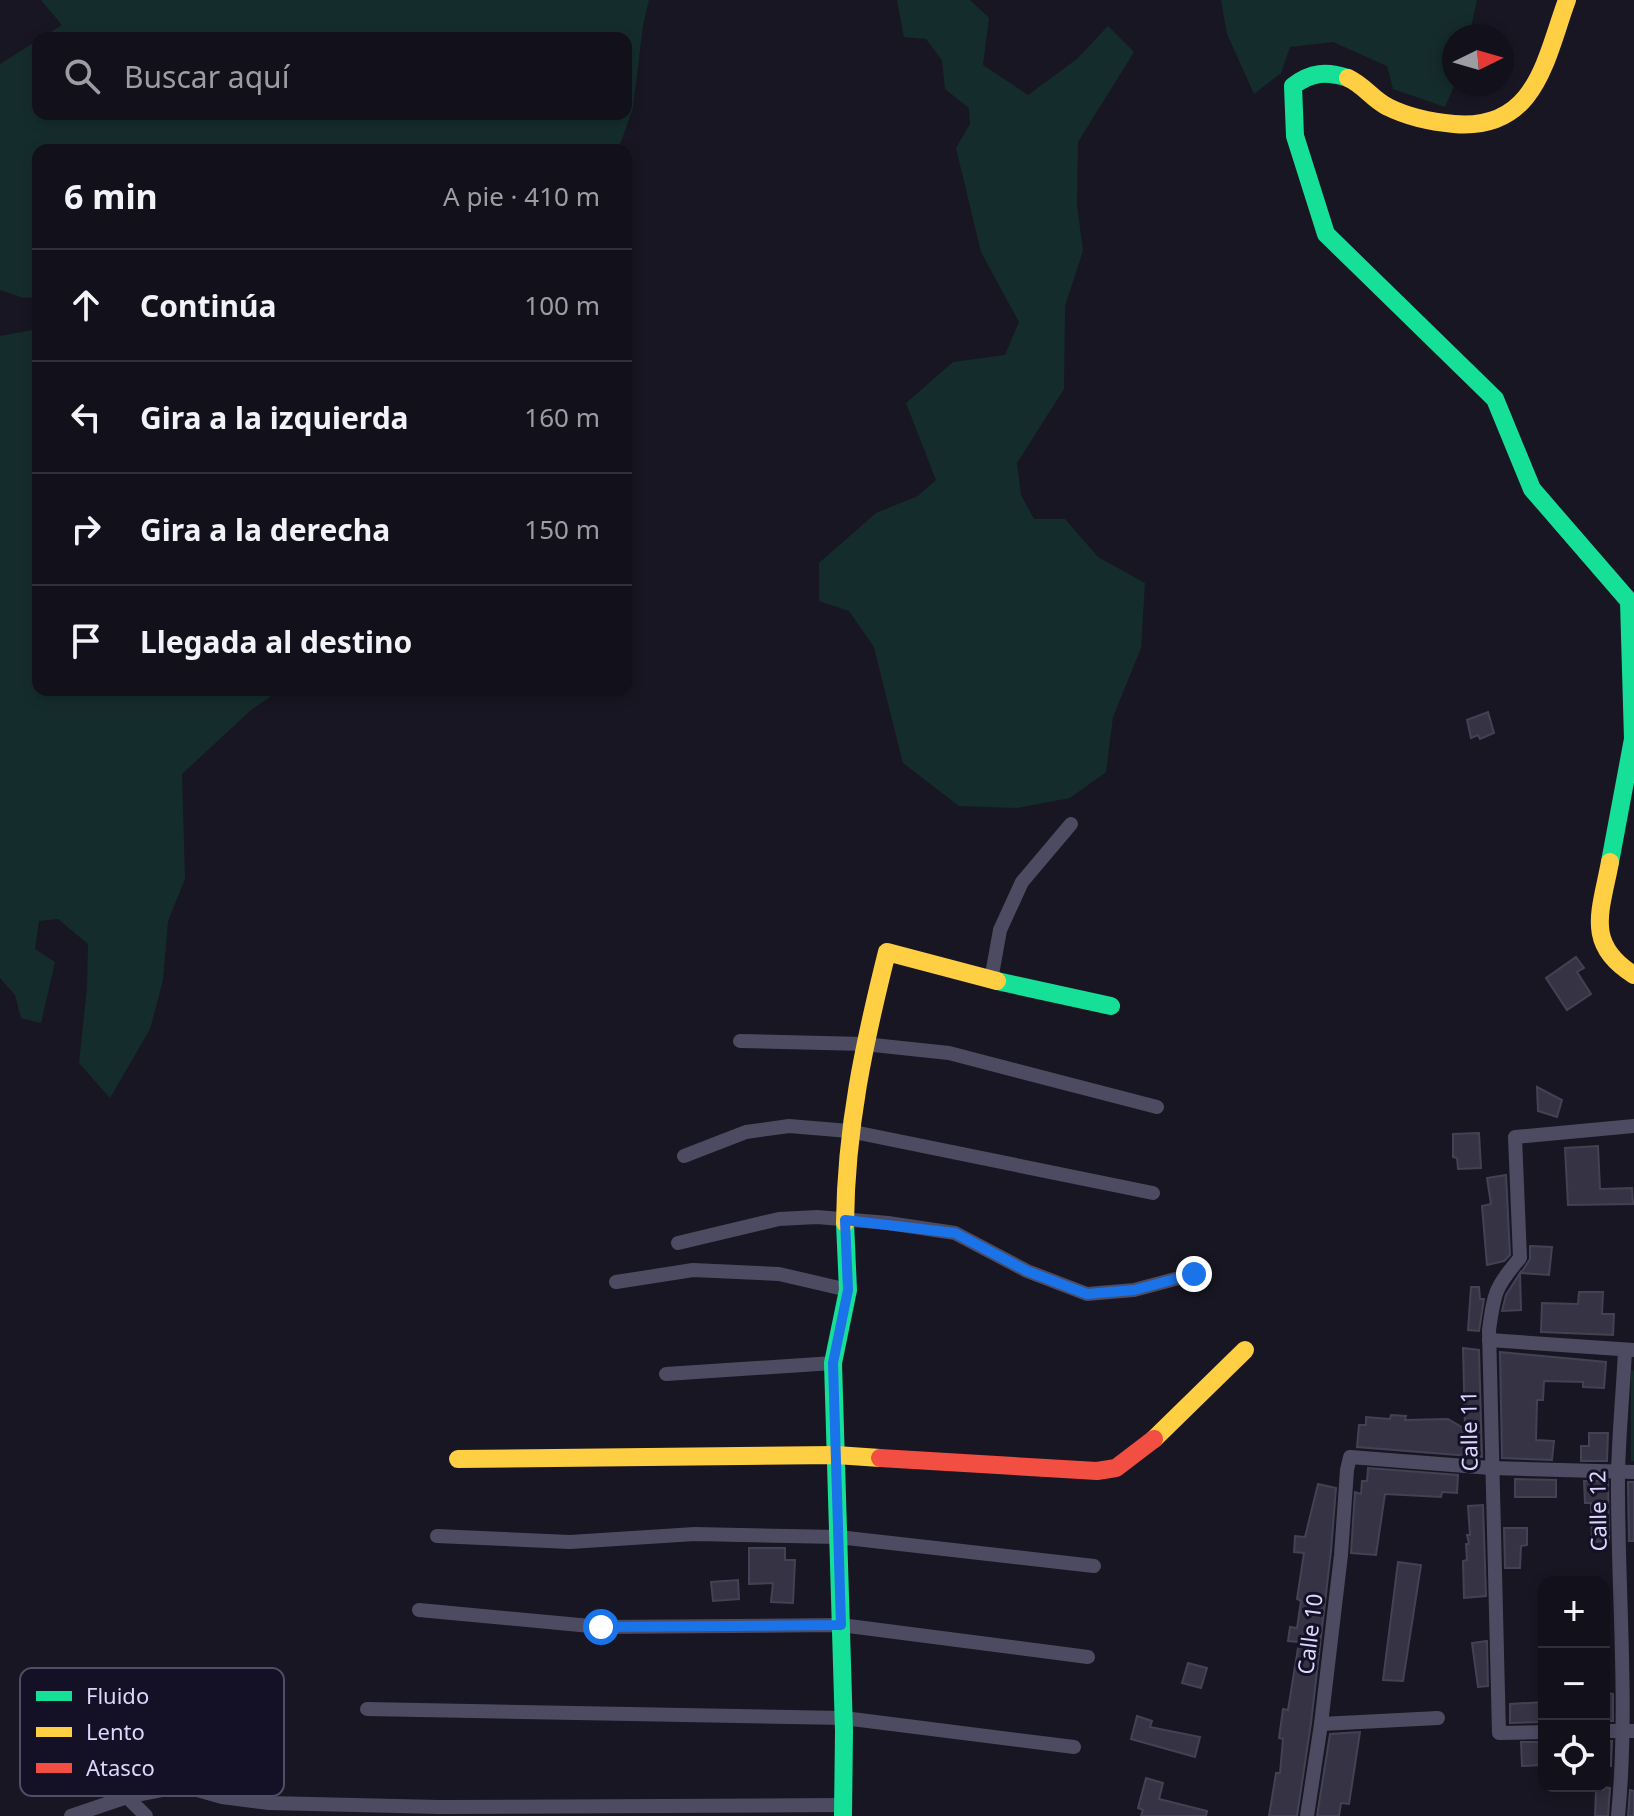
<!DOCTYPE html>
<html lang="es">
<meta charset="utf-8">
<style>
body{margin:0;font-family:"Noto Sans",sans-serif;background:#1b1923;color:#f1f3f6}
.controls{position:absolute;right:24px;bottom:24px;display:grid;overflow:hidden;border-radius:16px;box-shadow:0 4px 12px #0003}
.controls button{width:72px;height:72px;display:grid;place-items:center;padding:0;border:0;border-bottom:2px solid #313039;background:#12101a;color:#f1f3f6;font:40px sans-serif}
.compass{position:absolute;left:1442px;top:24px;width:72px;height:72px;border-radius:50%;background:#12101a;box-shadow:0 4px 12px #0003;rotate:85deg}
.stop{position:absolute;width:24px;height:24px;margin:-18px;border:6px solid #1a73e8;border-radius:50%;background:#fff}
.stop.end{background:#1a73e8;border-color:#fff;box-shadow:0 2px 8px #0008}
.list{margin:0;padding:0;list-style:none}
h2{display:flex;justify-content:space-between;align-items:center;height:104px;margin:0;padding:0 32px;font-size:34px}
h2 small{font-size:26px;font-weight:400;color:#9c9da2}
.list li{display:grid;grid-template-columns:52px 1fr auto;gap:24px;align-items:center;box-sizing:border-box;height:112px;padding:0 32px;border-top:2px solid #313039}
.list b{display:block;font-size:30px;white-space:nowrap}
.list em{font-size:26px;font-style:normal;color:#9c9da2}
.icon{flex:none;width:44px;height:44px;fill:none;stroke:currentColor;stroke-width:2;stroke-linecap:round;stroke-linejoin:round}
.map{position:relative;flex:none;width:1634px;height:1816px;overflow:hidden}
.search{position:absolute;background:#12101a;box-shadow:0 4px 12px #0003;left:32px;top:32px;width:600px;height:88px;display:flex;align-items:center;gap:20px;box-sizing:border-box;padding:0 28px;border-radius:16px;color:#9c9da2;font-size:30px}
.panel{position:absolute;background:#12101a;box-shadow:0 4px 12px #0003;left:32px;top:144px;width:600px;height:552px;border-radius:16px}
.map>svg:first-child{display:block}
.green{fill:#152c2d}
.building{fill:#363444;stroke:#454155;stroke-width:2}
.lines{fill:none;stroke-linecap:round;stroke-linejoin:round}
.street{stroke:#4c4b62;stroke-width:14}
.fast{stroke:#16e098;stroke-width:18}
.slow{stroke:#ffcf43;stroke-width:18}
.jam{stroke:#f24e42;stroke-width:18}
.route{stroke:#1a73e8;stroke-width:10}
.labels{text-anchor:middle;stroke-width:6;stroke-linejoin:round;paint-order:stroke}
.street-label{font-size:22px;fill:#dcd8fd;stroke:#141127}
.key{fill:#141127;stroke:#504d67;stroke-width:2}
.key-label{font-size:22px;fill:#dcd8fd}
</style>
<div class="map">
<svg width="1634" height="1816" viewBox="0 0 1634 1816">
<rect width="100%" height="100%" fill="#181622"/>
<!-- green -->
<g class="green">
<polygon points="41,0 649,0 643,25 633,108 618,150 38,150 38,297 23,298 0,290 0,64 38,40 38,114 626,114 626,38 41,38 62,25"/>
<polygon points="897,0 970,0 989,18 983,65 1028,95 1077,59 1108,26 1134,52 1078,142 1077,205 1083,251 1065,306 1064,389 1017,463 1021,495 1034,519 1065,519 1098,557 1145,583 1141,648 1113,717 1106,772 1070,798 1017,808 959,806 903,763 874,647 849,611 819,601 819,563 876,513 918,496 936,480 906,403 953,362 1005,355 1019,322 981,252 956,148 970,124 969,108 945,89 942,60 926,39 904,37"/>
<polygon points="1221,0 1477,0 1469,36 1454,36 1455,84 1445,107 1393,89 1387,66 1333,42 1290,47 1281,73 1254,94 1227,34"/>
<polygon points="38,329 38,690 280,690 251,710 182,774 185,879 168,921 163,980 150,1029 110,1098 79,1063 87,988 88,944 58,919 39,921 35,949 55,962 41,1023 21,1018 15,995 0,978 0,336"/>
<polygon points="1631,1370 1634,1371 1634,1461 1631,1461"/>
</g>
<!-- building -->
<g class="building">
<polygon points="1488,712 1494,733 1480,739 1478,735 1471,738 1467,720"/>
<polygon points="1576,957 1584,968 1577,972 1591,994 1567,1010 1546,978"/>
<polygon points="1537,1087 1562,1100 1557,1117 1538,1111"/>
<polygon points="1479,1133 1481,1168 1458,1169 1457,1158 1453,1157 1453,1134"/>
<polygon points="1598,1146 1600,1189 1632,1188 1633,1204 1568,1205 1565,1148"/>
<polygon points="1506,1175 1510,1255 1504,1261 1487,1265 1482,1206 1491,1204 1487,1178"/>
<polygon points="1530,1246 1552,1247 1549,1275 1521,1273 1530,1259"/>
<polygon points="1520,1273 1521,1310 1502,1311 1506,1295"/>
<polygon points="1471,1287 1479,1287 1480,1299 1484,1299 1479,1331 1468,1330"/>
<polygon points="1579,1292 1603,1292 1602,1314 1614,1314 1613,1335 1541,1332 1542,1303 1578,1304"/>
<polygon points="1463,1348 1479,1350 1482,1457 1357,1447 1359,1425 1366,1425 1366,1417 1390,1419 1391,1415 1406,1416 1405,1420 1448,1419 1465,1429"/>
<polygon points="1500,1352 1606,1362 1604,1388 1583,1387 1583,1382 1544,1381 1543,1400 1537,1400 1536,1440 1554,1441 1552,1460 1502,1458"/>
<polygon points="1589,1433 1608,1433 1607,1461 1581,1461 1581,1446 1589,1446"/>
<polygon points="1368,1468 1458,1475 1457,1493 1442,1492 1441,1497 1385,1494 1376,1555 1351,1553 1355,1492 1361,1494 1362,1481 1367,1481"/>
<polygon points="1515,1479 1556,1480 1556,1497 1515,1497"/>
<polygon points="1584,1481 1608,1481 1609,1541 1592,1542 1591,1503 1585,1503"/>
<polygon points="1628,1482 1634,1482 1634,1541 1629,1541"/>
<polygon points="1318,1484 1336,1488 1331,1551 1311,1723 1297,1816 1269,1816 1276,1773 1280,1773 1283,1739 1279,1738 1283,1709 1288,1710 1299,1642 1288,1641 1290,1627 1297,1628 1301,1601 1297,1599 1304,1553 1294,1552 1295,1536 1305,1537"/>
<polygon points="1483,1505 1486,1596 1464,1598 1463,1561 1467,1560 1466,1544 1469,1544 1467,1535 1470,1535 1468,1506"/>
<polygon points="1504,1528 1527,1528 1527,1545 1521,1546 1520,1568 1505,1568"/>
<polygon points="749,1548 785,1548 785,1560 795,1560 793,1603 771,1602 773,1583 749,1584"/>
<polygon points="1398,1562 1421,1565 1403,1681 1383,1680"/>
<polygon points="738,1580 739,1599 713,1601 711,1582"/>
<polygon points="1487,1641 1488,1686 1478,1687 1472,1643"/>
<polygon points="1188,1663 1207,1668 1201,1688 1182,1683"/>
<polygon points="1604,1692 1613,1694 1613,1721 1604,1721"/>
<polygon points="1544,1702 1544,1722 1510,1723 1510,1704"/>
<polygon points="1137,1716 1152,1721 1150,1727 1200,1737 1195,1757 1131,1739"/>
<polygon points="1360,1732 1349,1804 1341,1803 1339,1816 1317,1816 1330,1734"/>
<polygon points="1604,1741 1612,1741 1611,1766 1604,1766"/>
<polygon points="1521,1742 1544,1742 1541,1765 1522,1766"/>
<polygon points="1146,1778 1163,1783 1159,1799 1207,1811 1206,1816 1141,1816 1143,1810 1138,1808"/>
<polygon points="1604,1787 1610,1788 1608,1816 1595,1816 1596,1790 1604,1790"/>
<polygon points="1630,1790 1634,1791 1634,1816 1628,1816"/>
</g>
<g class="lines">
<!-- street -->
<g class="street">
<polyline points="991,980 1000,930 1022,882 1071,824"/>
<polyline points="740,1041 864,1044 949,1053 1157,1107"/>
<polyline points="684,1156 746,1132 789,1126 849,1131 1153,1193"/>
<polyline points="678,1243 779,1219 817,1217 888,1223 955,1233 1027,1271 1087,1294 1134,1290 1194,1274"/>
<polyline points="616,1282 693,1270 779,1274 848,1290"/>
<polyline points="1489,1340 1634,1350"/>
<polyline points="666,1374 833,1363"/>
<polyline points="437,1536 570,1542 695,1534 838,1537 1094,1566"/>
<polyline points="419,1610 601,1627 841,1625 1088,1657"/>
<polyline points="367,1709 844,1718 1074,1747"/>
<polyline points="1321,1724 1438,1718"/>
<polyline points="1604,1731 1634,1731"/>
<path d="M1544,1732L1499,1733L1489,1330C1494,1293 1495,1287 1520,1258L1515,1137L1634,1126"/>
<polyline points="127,1797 146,1816"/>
<polyline points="71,1816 127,1797 183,1786 222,1797 269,1803 439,1807 843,1805"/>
<polyline points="1307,1816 1321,1724 1341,1555 1347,1470 1350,1457 1491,1468 1634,1472"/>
<path d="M1618,1816C1629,1702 1617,1587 1618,1473C1619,1432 1623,1391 1625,1350"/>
</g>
<!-- fast -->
<g class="fast">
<path d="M1348,78C1327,71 1311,72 1293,86L1295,136L1326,234L1495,399L1532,489L1629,601L1633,739L1610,862"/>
<polyline points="997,981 1111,1006"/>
<polyline points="843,1816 844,1731 833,1363 848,1290 845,1223"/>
</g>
<!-- slow -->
<g class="slow">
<path d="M1348,78C1364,85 1373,100 1388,107C1408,117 1432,122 1454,124C1536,131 1545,60 1567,0"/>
<path d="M1610,862C1601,911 1584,944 1634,975"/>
<path d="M845,1223C846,1127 864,1044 887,952L997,981"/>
<polyline points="1154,1439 1245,1350"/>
<polyline points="458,1459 836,1455 880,1458"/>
</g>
<!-- jam -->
<polyline class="jam" points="880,1458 1097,1471 1116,1468 1154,1439"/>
</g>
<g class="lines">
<!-- route -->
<polyline class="route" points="601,1627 841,1625 833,1363 848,1290 845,1220 955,1233 1027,1271 1087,1294 1134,1290 1194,1274"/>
</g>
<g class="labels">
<!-- street labels -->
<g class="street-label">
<text transform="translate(1469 1431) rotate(-91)" y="8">Calle 11</text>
<text transform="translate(1598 1511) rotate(-91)" y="8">Calle 12</text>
<text transform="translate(1310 1634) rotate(-83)" y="8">Calle 10</text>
</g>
</g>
<!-- legend -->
<rect x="20" y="1668" width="264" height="128" rx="12" class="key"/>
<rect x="36" y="1691" width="36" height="10" fill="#16e098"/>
<rect x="36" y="1727" width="36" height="10" fill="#ffcf43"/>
<rect x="36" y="1763" width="36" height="10" fill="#f24e42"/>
<g class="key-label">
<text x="86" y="1704">Fluido</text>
<text x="86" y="1740">Lento</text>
<text x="86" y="1776">Atasco</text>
</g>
</svg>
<div class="controls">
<button>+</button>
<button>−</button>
<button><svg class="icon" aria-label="locate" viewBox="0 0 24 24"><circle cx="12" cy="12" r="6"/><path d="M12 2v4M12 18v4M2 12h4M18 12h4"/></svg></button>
</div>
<svg class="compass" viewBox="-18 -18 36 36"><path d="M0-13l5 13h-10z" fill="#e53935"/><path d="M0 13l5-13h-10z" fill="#9c9da2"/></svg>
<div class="stop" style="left:601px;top:1627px"></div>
<div class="stop end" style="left:1194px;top:1274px"></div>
<div class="search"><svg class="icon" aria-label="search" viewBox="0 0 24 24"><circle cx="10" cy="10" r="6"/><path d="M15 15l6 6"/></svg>Buscar aquí</div>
<section class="panel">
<h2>6 min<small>A pie · 410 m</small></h2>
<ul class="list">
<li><svg class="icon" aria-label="ahead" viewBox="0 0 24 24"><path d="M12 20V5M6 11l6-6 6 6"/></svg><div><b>Continúa</b></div><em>100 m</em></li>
<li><svg class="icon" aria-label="left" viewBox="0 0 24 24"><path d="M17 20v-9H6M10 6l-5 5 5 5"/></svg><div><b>Gira a la izquierda</b></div><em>160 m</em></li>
<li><svg class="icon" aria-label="right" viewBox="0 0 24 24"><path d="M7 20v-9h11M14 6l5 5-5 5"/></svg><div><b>Gira a la derecha</b></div><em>150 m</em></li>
<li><svg class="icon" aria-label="arrive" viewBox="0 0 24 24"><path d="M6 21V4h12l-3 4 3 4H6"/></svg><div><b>Llegada al destino</b></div></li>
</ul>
</section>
</div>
